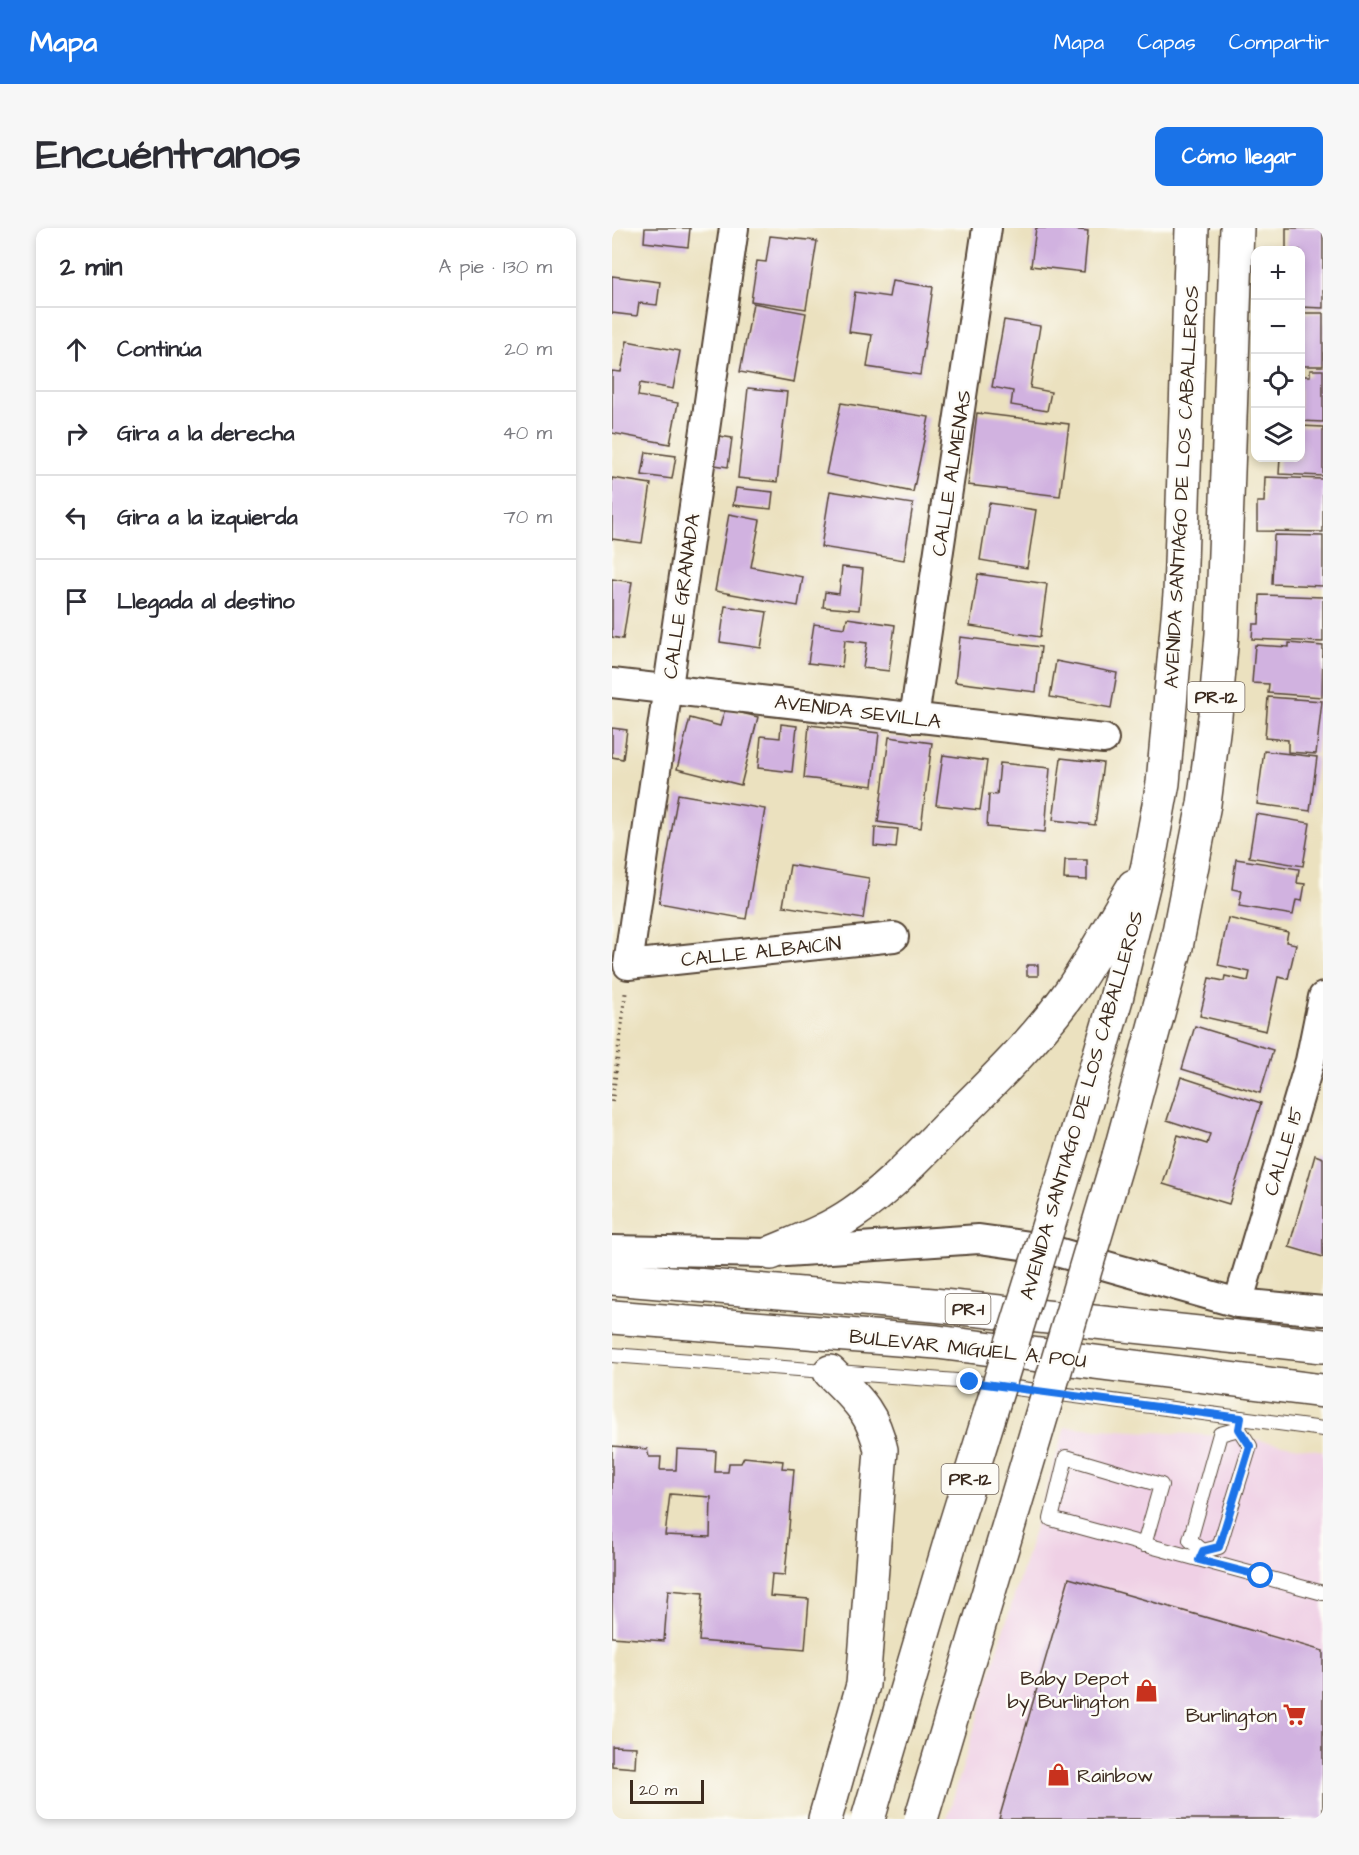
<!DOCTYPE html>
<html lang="es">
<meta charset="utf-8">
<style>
body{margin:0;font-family:"Architects Daughter",sans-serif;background:#f7f7f7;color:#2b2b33}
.controls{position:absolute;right:18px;top:18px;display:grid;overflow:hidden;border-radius:12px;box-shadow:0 3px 9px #0003}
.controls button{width:54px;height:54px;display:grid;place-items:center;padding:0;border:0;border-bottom:2px solid #e1e1e2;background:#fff;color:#2b2b33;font:30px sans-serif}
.scale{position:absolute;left:18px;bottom:15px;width:74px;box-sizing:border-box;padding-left:6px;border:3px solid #3b2a1e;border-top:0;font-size:16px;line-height:21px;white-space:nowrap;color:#3b2a1e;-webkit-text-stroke:4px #fdfcf7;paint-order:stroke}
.stop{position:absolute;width:18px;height:18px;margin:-14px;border:4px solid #1a73e8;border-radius:50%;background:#fff}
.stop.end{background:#1a73e8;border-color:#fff;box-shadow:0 2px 6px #0008}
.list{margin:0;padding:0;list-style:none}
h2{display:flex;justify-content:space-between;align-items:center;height:78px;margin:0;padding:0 24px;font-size:26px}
h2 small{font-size:20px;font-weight:400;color:#7c7c81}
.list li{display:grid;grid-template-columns:39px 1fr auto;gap:18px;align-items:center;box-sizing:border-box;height:84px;padding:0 24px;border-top:2px solid #e1e1e2}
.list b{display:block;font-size:22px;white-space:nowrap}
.list em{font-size:20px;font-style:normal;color:#7c7c81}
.icon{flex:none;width:33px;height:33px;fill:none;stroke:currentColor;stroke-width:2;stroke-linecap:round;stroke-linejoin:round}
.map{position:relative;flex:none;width:711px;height:1591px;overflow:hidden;border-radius:12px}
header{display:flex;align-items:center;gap:36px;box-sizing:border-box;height:84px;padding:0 30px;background:#1a73e8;color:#fff}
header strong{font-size:28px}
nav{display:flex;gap:33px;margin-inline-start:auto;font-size:21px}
.intro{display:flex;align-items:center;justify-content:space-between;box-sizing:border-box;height:144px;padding:0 36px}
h1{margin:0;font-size:42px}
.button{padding:15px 27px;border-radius:12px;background:#1a73e8;color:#fff;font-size:21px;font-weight:700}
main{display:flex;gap:36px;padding:0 36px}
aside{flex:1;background:#fff;border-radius:12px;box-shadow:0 3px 9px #0003}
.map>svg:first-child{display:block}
.built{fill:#efd0e5}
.building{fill:#d1b2e0;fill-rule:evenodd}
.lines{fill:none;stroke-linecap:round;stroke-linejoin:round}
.service-casing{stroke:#554536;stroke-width:16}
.minor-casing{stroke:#554536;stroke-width:32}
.primary-casing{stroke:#554536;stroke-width:36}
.motorway-casing{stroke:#554536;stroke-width:36}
.path{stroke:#554536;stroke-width:4;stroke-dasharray:1.5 4.5;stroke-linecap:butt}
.service{stroke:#fff;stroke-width:14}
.minor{stroke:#fff;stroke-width:28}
.primary{stroke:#fff;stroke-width:33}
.motorway{stroke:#fff;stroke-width:33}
.motorway-bridge-casing{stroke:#554536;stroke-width:36;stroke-linecap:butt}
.motorway-bridge{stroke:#fff;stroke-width:33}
.route{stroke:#1a73e8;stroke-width:8}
.labels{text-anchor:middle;stroke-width:5;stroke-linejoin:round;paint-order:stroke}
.shield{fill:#fdfcf7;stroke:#75695f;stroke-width:1.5}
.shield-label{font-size:18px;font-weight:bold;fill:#3b2a1e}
.street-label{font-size:20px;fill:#3b2a1e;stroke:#fdfcf7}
.poi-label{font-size:20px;fill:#3b2a1e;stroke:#fdfcf7;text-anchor:end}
</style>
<header>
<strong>Mapa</strong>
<nav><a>Mapa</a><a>Capas</a><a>Compartir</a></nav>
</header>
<div class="intro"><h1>Encuéntranos</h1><a class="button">Cómo llegar</a></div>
<main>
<aside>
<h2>2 min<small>A pie · 130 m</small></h2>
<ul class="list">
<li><svg class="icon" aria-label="ahead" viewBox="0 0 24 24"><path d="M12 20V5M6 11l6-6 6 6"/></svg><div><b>Continúa</b></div><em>20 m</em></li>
<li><svg class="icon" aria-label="right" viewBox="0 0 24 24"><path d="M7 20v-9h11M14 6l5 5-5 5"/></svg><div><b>Gira a la derecha</b></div><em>40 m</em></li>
<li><svg class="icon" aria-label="left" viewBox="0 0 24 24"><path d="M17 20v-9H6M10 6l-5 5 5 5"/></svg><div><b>Gira a la izquierda</b></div><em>70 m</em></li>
<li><svg class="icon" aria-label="arrive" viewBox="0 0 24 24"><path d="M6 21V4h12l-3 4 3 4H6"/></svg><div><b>Llegada al destino</b></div></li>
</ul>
</aside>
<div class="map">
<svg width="711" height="1591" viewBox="0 0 711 1591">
<rect width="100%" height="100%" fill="#fdfcf7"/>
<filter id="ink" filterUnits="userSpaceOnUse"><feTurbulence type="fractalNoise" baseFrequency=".0167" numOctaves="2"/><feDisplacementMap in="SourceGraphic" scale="12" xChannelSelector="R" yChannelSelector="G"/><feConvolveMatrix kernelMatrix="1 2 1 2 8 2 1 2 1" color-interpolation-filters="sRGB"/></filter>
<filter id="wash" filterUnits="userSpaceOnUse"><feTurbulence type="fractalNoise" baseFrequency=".008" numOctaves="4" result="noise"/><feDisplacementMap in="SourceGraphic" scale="24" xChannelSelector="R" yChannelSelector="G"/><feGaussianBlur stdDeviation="1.35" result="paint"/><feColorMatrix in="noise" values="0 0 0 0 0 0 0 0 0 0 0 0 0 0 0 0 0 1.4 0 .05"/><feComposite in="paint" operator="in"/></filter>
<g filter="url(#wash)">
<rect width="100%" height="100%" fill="#ebe1bf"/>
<!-- built -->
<polygon class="built" points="453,1199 628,1209 711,1223 711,1591 335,1591"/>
<g id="blocks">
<!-- building -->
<g class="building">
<polygon points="33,0 78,0 76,19 32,14"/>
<polygon points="424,0 452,0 476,3 472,44 419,38"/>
<polygon points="674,0 711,0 711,80 688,79 688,22 674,22"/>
<polygon points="158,8 205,13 194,81 139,73 145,33 154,34"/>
<polygon points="0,48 48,54 45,77 27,75 25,88 0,85"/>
<polygon points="280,53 321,59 308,147 255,139 260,107 237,104 243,64 277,69"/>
<polygon points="141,75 194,85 182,154 128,144"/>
<rect x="688" y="85" width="23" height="53"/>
<polygon points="392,92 428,98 418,160 439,164 435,183 399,177 401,163 380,159"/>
<polygon points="15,113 68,123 61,161 28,155 26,168 66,175 58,216 0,205 0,143 9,144"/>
<polygon points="698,142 711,142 711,194 688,193 688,148 698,148"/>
<polygon points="136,160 175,164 165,254 126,250"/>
<polygon points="229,175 317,189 301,264 214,246"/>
<polygon points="365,185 457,196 448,268 356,257"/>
<polygon points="688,198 711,199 711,248 667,246 668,230 688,230"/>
<polygon points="107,208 120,210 116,239 103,237"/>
<polygon points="34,224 64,228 60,251 30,247"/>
<polygon points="653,249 711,251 711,304 645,303 645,274 652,274"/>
<polygon points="0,250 39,256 30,315 0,311"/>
<polygon points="124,260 161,264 159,281 121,277"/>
<polygon points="218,263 301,276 292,332 209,319"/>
<polygon points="377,275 424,282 415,340 368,332"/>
<polygon points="117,286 148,292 139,339 191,349 186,378 103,363"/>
<polygon points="662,307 711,308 711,358 660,356"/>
<polygon points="230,339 251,341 247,382 211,379 213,364 227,366"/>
<polygon points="366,346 435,356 428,409 358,398"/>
<polygon points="0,351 20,354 11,411 0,409"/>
<polygon points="648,367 711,369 711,414 640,411 641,396 647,396"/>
<polygon points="113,378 155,384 149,420 108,414"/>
<polygon points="235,390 283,397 277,443 251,440 255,415 233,412 230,439 196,435 202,396 233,400"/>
<polygon points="348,409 429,419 424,464 343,454"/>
<polygon points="677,415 711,418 710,469 656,465 657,456 640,455 643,417 677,419"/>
<polygon points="444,433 505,445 499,480 438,469"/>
<polygon points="656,469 710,473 704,526 676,524 676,512 653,510"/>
<polygon points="113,481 146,489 129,557 65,541 78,490 108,498"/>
<polygon points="169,496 185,498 180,544 146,540 149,508 168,510"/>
<polygon points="197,497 267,505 261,558 192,550"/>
<polygon points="0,500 15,502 11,531 0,529"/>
<polygon points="277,509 320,515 309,600 266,594"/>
<polygon points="652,523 705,529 698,583 645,576"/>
<polygon points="331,527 375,533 368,582 324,577"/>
<polygon points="449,530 491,535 483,597 441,592"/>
<polygon points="388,535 438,540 433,604 375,599 377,566 385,567"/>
<polygon points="66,566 153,581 134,691 47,675"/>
<polygon points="644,586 698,595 691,638 637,629"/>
<polygon points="263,599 286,601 284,620 262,618"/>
<polygon points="624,631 687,641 685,655 693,656 690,673 684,672 681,687 627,678 630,663 620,661"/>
<polygon points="453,632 475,632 475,652 452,651"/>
<polygon points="178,637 257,650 251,691 171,678"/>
<polygon points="616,690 676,704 674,714 684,716 676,751 666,749 654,803 588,788 597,750 612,753 613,748 636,753 638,744 606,737"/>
<rect x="415" y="737" width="11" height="11"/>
<polygon points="583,798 661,822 648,865 570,841"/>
<polygon points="569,849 649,875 617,976 551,956 566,907 595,916 598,906 555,892"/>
<polygon points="703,927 711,930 711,1029 677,1019"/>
<path d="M0,1218L35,1221L37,1229H49L48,1242H64L65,1221L104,1223L103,1244H116L117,1235H129L132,1229L171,1233L170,1240L182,1241L173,1347L160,1346L158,1368L197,1371L193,1422L87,1413L91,1365L56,1362L52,1413L0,1409ZM58,1266L99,1269L98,1309L53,1307Z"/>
<polygon points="457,1350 711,1423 711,1591 387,1591"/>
<polygon points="0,1518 24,1519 23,1540 0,1538"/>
</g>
</g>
</g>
<g filter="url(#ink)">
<use href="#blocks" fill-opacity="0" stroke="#554536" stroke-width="1.5"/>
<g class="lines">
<defs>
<g id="service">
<polyline points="0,1127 358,1154 711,1201"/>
<path d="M532,1317L549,1257L454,1229L439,1291C529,1316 620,1340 711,1365"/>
<polyline points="591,1323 607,1319 638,1218 627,1201 629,1190"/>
<polyline points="591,1323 578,1312 608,1206 627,1201"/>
</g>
<g id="minor">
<polyline points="122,0 16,737 282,709"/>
<polyline points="0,455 492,511"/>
<polyline points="302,490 375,0"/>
<polyline points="0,1022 159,1025 367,1011 431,1020 626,1075 711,1083"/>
<polyline points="626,1075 698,833 711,769"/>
</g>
<g id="primary">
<polyline points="0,1050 321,1077 711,1118"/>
<polyline points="0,1089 325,1114 711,1163"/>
</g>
<g id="motorway">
<polyline points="463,912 504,771 536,637 551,555 568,366 580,0"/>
<polyline points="507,928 564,719 592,576 603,488 610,406 625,0"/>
<path d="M159,1025C187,1013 215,1003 241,985C278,960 307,927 338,896C378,856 419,817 453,771C479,736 499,695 522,658"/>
<path d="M213,1591L251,1457L269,1222C261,1184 244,1170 218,1144"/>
</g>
</defs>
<!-- service casing -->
<use href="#service" class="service-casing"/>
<!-- minor casing -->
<use href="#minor" class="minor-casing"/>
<!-- primary casing -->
<use href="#primary" class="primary-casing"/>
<!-- motorway casing -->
<use href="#motorway" class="motorway-casing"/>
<!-- path -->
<polyline class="path" points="0,874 14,761"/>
<!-- service -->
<use href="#service" class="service"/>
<!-- minor -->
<use href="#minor" class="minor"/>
<!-- primary -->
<use href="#primary" class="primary"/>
<!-- motorway -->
<use href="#motorway" class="motorway"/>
<defs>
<g id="motorway-bridge">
<polyline points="256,1591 340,1308 463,912"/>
<polyline points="309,1591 507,928"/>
</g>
</defs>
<!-- motorway-bridge casing -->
<use href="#motorway-bridge" class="motorway-bridge-casing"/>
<!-- motorway-bridge -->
<use href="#motorway-bridge" class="motorway-bridge"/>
</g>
</g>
<g class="lines" filter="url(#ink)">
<!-- route -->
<polyline class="route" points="358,1154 629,1190 627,1201 638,1218 607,1319 591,1323 587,1332 649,1348"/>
</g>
<!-- icons -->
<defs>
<symbol id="shop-bare" viewBox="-9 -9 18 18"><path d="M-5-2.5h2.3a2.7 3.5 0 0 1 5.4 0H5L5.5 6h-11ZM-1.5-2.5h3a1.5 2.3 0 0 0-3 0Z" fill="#c8321e" stroke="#fdfcf7" stroke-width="2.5" paint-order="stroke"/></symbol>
<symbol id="supermarket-bare" viewBox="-9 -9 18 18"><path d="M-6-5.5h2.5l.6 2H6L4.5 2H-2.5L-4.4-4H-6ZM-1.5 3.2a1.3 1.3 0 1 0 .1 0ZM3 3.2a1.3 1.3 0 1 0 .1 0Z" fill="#c8321e" stroke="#fdfcf7" stroke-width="2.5" paint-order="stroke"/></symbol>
</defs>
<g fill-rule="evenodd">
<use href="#shop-bare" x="518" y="1446" width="33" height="33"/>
<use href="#supermarket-bare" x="666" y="1470" width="33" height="33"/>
<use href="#shop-bare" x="430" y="1530" width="33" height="33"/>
</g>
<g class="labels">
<!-- shield labels -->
<g class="shield">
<rect x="575.5" y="454" width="57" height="30" rx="4.5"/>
<rect x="333.5" y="1066" width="45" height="30" rx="4.5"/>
<rect x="329.5" y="1236" width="57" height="30" rx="4.5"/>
</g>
<g class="shield-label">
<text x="604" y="475">PR-12</text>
<text x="356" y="1087">PR-1</text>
<text x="358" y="1257">PR-12</text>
</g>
<!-- street labels -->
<g class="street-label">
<text transform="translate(339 245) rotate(-81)" y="7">CALLE ALMENAS</text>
<text transform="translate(569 259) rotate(-87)" y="7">AVENIDA SANTIAGO DE LOS CABALLEROS</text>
<text transform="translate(69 368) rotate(-82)" y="7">CALLE GRANADA</text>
<text transform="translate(246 483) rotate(7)" y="7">AVENIDA SEVILLA</text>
<text transform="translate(149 723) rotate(-6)" y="7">CALLE ALBAICÍN</text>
<text transform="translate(469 877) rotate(-74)" y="7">AVENIDA SANTIAGO DE LOS CABALLEROS</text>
<text transform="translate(671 923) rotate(-73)" y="7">CALLE 15</text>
<text transform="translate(356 1120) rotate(6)" y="7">BULEVAR MIGUEL A. POU</text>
</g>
<!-- poi labels -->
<g class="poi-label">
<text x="517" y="1457">Baby Depot<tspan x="517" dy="23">by Burlington</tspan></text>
<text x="665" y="1494">Burlington</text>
<text x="465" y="1554" text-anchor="start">Rainbow</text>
</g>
</g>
</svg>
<div class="controls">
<button>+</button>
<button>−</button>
<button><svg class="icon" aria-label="locate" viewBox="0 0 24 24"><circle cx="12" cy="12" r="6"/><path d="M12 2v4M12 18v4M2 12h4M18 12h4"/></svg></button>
<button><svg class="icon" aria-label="layers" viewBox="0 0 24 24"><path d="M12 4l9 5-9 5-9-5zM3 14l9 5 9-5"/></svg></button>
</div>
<div class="scale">20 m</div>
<div class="stop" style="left:649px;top:1348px"></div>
<div class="stop end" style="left:358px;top:1154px"></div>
</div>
</main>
